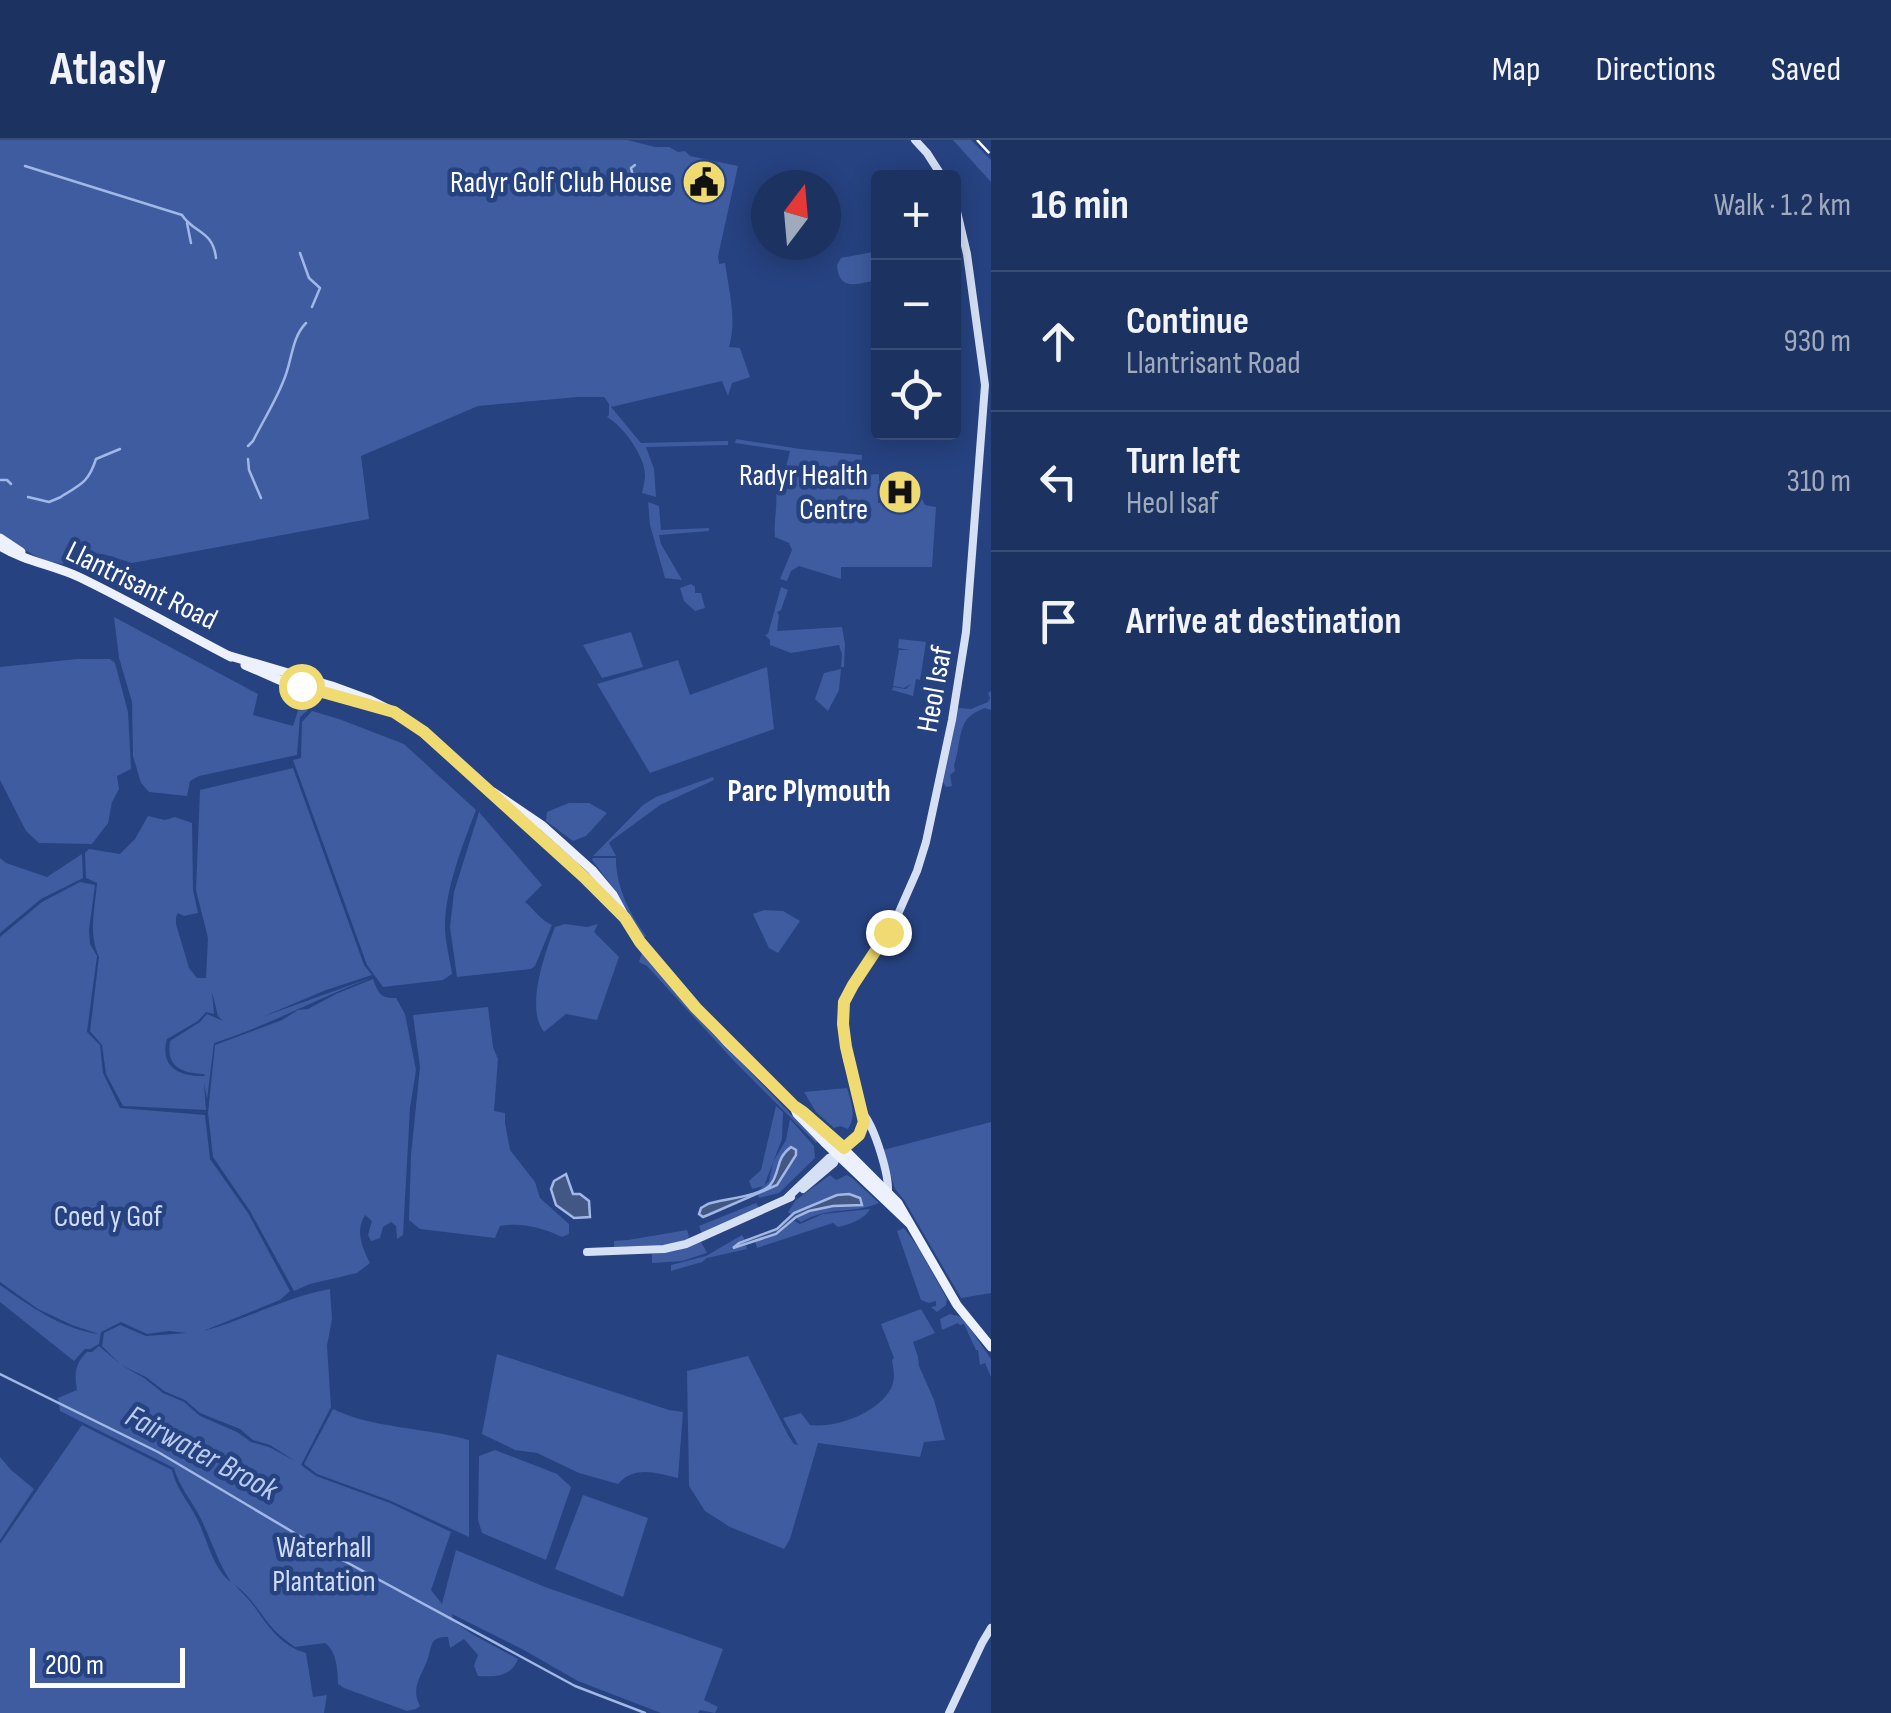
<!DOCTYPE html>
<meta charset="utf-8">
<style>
body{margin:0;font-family:"Sofia Sans Condensed",sans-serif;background:#253a66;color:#f1f3f6}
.controls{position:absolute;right:30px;top:30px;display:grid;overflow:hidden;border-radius:10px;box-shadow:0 5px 25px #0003}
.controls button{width:90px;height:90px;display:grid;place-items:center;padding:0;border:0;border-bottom:2px solid #3a4d75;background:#1c3260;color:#f1f3f6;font:50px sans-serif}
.compass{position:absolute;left:751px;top:30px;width:90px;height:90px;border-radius:50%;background:#1c3260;box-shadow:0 5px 25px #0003;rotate:16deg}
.scale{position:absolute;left:30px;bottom:25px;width:155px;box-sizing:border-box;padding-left:10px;border:5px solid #fff;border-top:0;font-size:28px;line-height:35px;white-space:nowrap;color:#fff;-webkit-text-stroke:8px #264280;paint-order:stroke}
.stop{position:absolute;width:30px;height:30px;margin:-22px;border:8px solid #efdb72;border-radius:50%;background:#fff}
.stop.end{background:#efdb72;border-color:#fff;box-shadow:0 2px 10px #0008}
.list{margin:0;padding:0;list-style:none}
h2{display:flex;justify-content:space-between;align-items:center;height:130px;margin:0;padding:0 40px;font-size:42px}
h2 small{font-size:32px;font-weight:400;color:#a0aabd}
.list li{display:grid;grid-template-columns:65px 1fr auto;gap:30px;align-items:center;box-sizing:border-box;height:140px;padding:0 40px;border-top:2px solid #3a4d75}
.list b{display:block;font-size:38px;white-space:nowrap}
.list p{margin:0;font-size:32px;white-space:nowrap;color:#a0aabd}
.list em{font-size:32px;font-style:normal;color:#a0aabd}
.icon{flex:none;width:55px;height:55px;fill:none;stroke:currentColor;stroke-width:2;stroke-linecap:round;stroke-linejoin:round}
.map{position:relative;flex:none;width:991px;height:1573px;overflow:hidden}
header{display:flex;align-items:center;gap:60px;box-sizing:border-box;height:140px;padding:0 50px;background:#1c3260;border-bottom:2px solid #3a4d75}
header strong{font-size:48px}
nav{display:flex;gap:55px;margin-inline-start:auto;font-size:35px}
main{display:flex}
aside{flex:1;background:#1c3260}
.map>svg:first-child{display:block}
.green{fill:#3e5c9f;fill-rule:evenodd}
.water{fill:#435785;stroke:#a1b8e6;stroke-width:2.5}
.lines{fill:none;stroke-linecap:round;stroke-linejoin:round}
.stream{stroke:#a1b8e6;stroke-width:2.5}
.secondary{stroke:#d6e0f5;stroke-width:8}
.primary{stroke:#edf1fd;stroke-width:9}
.rail{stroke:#fff;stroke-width:2.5;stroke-dasharray:18 8;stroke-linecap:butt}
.route{stroke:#efdb72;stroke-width:12}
.labels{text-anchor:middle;stroke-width:9;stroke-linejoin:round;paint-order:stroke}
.poi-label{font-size:30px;fill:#fff;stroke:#264280;text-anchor:end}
.street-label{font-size:30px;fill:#fff;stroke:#264280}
.park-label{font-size:30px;fill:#d0dcf5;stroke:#264280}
.neighbourhood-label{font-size:32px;font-weight:bold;fill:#fff;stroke:#264280}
.water-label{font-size:32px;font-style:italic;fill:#b8caed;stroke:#264280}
</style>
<header>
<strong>Atlasly</strong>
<nav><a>Map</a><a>Directions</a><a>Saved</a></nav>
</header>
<main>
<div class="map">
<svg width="991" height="1573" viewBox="0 0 991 1573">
<rect width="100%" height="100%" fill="#264280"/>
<!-- green -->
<g class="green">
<path d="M0,0H627L655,7H669L678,12L685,11L690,16L738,26L718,116L719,124L725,123C729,151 737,180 729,207L740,208L750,237L732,243L728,256L722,241L611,267L641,303L728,301V305L646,307L654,329L656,357L642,353C643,347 645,341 645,335C645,316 623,286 607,277L609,275V264L604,257H578L478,266L361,316L369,379L132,423L103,414L87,413L62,424L42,420L0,395Z"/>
<polygon points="953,0 971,0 991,20 991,42"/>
<path d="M878,111V140C859,143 839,153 837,125L841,118Z"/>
<path d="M736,299L800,309L862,315L861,335L879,334V341H888L886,344L878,346V363L922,359L925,365L936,367L932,427H841V439L799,426L791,431L787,441L780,439L792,410L789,403L775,397C773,382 779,360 775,348L785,331L790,311L735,303Z"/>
<polygon points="648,362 659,366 661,390 709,388 709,391 659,395 661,404 682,440 665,438 650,385"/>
<polygon points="691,444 695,447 695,453 701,453 705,468 695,471 684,461 680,448"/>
<polygon points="781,447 788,450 781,470 777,472 779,475 777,491 842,487 845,504 844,527 841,527 842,514 839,505 791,513 770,505 770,500 765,495 768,494"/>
<polygon points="114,477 258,554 253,575 293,586 299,568 308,570 300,577 297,615 199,636 190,641 187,656 149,652 141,643 133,616 132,562 119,518"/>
<polygon points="631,492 643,527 602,538 583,505"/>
<polygon points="899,499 926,502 920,540 916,539 913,556 892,550 893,547 906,549 911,544 904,548 893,546 899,510 910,510 898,508"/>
<polygon points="77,519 110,519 115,523 128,572 131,629 117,636 119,649 112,662 108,683 92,704 39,703 26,691 0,640 0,527"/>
<polygon points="678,520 690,555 767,527 774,589 650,633 597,544"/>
<polygon points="841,529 839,550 828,571 815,559 824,533"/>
<path d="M991,551V570L985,568C955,578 963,599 954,625L955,631L950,635L952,646L946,647L943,642L954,590L955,570L959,568L971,569L988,562L990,558L988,553Z"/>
<path d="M312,571L339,579L404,604L476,670C463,704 445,749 445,786C445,802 450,819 452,834L443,840L383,847L367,825L293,620L301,618L302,582Z"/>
<path d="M293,628L364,825L372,835L326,850L262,877L373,837C319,858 269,885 214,903L207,959L204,943L206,970L123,966L106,934L102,905L90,891L99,817C88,793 95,769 97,743L86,738L85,713L89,709L120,714L135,699L148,676L165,680L175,677L192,683L193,750L198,773L184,776L178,773L176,777V784L189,828L197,838H206L208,798L196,750L200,650ZM212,852L218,876L223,881L207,874L200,882L170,901C166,927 181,933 204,934L205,936C181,937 159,928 167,899L198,881L206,872L214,874Z"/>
<polygon points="713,637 714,640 660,665 611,701 609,703 616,716 593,716 643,665 656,657"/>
<polygon points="569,663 589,663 607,673 586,696 573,701 546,681 547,672"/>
<path d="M479,672L542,745L525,762C534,769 540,780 552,785L535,826L531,829L457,837L450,787L454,752Z"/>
<polygon points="82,714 83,738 41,759 0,793 0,718 6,723 47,737"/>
<path d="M593,718H616C616,747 629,773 646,796L643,798L615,750L592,720Z"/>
<path d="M80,742L95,745L89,790L90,804L97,816L87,892L100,905L103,933L120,968L205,975L210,1019L248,1073L290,1151L280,1160L203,1191C246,1180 285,1157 330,1149L332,1179L327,1206L331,1267L301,1325L316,1336L390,1363L451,1392L431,1450L442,1464L456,1410L545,1447L723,1509L704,1560L718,1567L715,1573L700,1570L698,1573H661L578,1541L522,1509L452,1474L453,1481L472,1494L518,1519C511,1537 496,1537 478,1536L474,1526L478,1515L464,1499L450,1508L448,1497C442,1497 437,1497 433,1502C431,1504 429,1516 428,1518C422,1536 410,1547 420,1566L416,1569L407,1571L344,1548L338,1544C338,1530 336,1510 325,1503L295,1507C285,1500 276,1493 269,1484C257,1469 250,1456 235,1445C241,1452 250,1460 256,1469C270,1489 282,1506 306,1513L313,1557L327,1555L324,1573H0V1404L82,1285L172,1330C176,1349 189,1362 197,1379C208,1400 212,1428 231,1442C217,1421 211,1399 200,1377C191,1360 179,1346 174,1328L60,1271L58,1258L77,1250C74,1234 75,1223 87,1212H92L99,1206L120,1224L102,1206L104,1193L120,1185L146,1196L187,1193L169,1191L147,1194L121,1182L101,1192L99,1204L90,1209H85L74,1221L0,1162V1145C30,1166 63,1190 99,1194L72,1185L38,1169L0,1142V797L42,762ZM121,1225L146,1237L164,1251L185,1260L200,1273L240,1289L253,1300L270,1305L295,1321L269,1307L251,1302L237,1292L200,1276L184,1262L163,1253L144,1238Z"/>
<polygon points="764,770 783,771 800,781 778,813 769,808 753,774"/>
<path d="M565,784L587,787L598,784L594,792L619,817L597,880L566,874L544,892C525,868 545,813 555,787Z"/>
<polygon points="642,812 697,877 818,1002 816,1003 734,921 647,826 639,822"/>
<path d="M373,839C378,853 381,859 396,858L405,874L416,930L410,968L403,1095L397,1099L396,1086L391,1082L383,1087L380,1098L371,1101L368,1095L372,1081L365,1075C355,1091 362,1107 370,1123L357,1133L310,1144L294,1151L250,1071L213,1017L208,973L215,905L282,880L298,870L308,869L336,854Z"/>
<path d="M488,867L493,907L498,919L494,971L505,973V983L510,1010L535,1042L540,1058L569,1084V1094L562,1097C543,1088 522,1082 500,1086L495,1098L420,1089L409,1080L411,1015L420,927L413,875Z"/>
<path d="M847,948C851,962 857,976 848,989L840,986L834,988L816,972L804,952Z"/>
<polygon points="776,966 783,972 782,999 764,1046 752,1049 749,1041 761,1030"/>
<polygon points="790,979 814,1006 815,1018 779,1053 759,1058 757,1052 769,1041 773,1022 786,1000"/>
<polygon points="991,982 991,1153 961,1158 904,1060 895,1049 883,1010"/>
<path d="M830,1035L836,1040L847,1035L852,1038L879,1063C851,1075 832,1065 801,1082L795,1078C816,1067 839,1065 862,1065L860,1058L792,1075L788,1072L796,1060Z"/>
<polygon points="756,1063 759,1068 702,1094 699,1086"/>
<path d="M870,1069C865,1079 849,1085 838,1087L833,1083L757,1108L755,1101L776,1094L793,1080L800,1084L823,1074Z"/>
<polygon points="904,1088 918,1107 947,1159 946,1165 937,1172 931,1167 936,1166 936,1161 929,1163 921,1160 897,1091"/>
<polygon points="687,1090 689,1096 687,1100 664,1105 614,1107 614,1101 628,1100"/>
<polygon points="742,1095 745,1100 733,1108 746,1105 747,1109 707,1118 702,1122 671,1131 671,1125 706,1116"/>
<polygon points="701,1102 707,1113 682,1121 652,1123 652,1114 675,1111"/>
<path d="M921,1169L935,1193L913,1202L918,1217L919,1226L934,1260L945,1300L924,1302L920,1317L818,1303L790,1399L784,1409L730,1387L705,1371L689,1346L687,1231L748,1216L788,1295L794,1304L798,1305L783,1278L801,1273L810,1285C836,1289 885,1271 893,1243C895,1235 893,1227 892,1220L894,1218L881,1184Z"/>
<polygon points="950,1174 962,1177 991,1219 991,1237 985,1223 980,1225 978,1210 976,1210 964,1184 960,1185 958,1183 942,1190 940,1179"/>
<path d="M497,1214L669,1270L683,1272L678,1338C656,1333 635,1325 618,1344L579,1333L537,1313L515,1310L482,1294Z"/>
<path d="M333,1269C371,1288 427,1288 469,1300V1397L391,1361L317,1334L304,1324Z"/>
<polygon points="495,1310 557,1334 571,1347 546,1420 482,1393 478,1380 479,1316"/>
<polygon points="0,1317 11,1330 34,1349 0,1400"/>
<polygon points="583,1355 648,1378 623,1457 555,1429"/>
</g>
<!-- water -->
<g class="water">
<path d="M791,1007L796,1010V1015L777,1045L708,1075L703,1077L699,1074L701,1068L708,1064C723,1059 763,1056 771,1044C781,1030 775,1019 791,1007Z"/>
<polygon points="566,1034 573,1054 580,1054 589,1061 590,1077 574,1078 556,1065 551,1049 554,1041"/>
<polygon points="849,1054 860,1058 862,1065 833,1066 809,1071 796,1077 776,1094 733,1108 739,1103 777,1089 794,1073 837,1055"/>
</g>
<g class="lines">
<!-- stream -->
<g class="stream">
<polyline points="635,25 631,28 635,46 638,51"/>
<path d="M25,26L182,75C193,93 213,90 216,118"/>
<polyline points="187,83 191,103"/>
<polyline points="300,113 309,138 320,148 312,167"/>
<path d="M248,306L253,301C263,281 275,262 283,242C292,223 291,198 306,183"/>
<polyline points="248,319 249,330 261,358"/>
<polyline points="0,340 7,340 11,344"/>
<path d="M62,356C82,344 89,341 96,319L120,309"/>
<polyline points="28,357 49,362 61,357"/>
<polyline points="0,1234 158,1312 313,1404 575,1546 645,1573"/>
</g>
<!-- secondary -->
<g class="secondary">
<polyline points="915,0 927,13 943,38"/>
<path d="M864,975C875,989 889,1034 888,1052"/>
<polyline points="803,1049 834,1023 838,1014"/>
<path d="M787,1058L829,1018C847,1010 863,995 864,975L847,919L843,884L845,862L853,845L895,781L917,731L926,702L952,580L966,492L985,245L967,114L954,59"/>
<polyline points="587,1112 664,1109 686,1104 791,1057"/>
<polyline points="949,1573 982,1503 991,1488"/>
</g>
<!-- primary -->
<g class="primary">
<polyline points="0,398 21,412"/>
<path d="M0,406C24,421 53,425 79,437C131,462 181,491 231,517"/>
<polyline points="230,516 332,546 370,560 400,575 425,592 496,657"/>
<polyline points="245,525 284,542 377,568"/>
<polyline points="493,652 543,686 592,730 613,755 636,797 667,835 727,902 794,967 797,974 824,1002 909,1083"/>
<polyline points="508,667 571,723 620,773"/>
<polyline points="796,968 825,990 898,1063 957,1165 991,1207"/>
</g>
<!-- rail -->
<polyline class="rail" points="977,0 991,15"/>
</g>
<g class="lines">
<!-- route -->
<polyline class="route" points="301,546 394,572 424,592 584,737 625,778 640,802 696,868 794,966 803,972 844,1008 859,995 864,982 846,907 843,884 844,862 853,845 888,792"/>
</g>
<!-- icons -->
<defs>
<symbol id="civic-disc" viewBox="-11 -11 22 22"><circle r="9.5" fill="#efdb72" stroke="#264280"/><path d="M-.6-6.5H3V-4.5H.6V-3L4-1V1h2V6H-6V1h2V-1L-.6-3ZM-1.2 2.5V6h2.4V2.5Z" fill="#111"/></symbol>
<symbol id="hospital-disc" viewBox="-11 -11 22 22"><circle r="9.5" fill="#efdb72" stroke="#264280"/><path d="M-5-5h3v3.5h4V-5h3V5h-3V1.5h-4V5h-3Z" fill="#111"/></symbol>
</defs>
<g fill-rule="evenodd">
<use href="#civic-disc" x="679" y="17" width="50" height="50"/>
<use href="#hospital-disc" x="875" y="327" width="50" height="50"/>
</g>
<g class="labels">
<!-- poi labels -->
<g class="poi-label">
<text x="672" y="52">Radyr Golf Club House</text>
<text x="868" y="345">Radyr Health<tspan x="868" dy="34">Centre</tspan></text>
</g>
<!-- street labels -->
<g class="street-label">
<text transform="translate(142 445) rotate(26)" y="10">Llantrisant Road</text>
<text transform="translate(934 549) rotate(-80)" y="10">Heol Isaf</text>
</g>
<!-- park labels -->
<g class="park-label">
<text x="108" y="1086">Coed y Gof</text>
<text x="324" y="1417">Waterhall<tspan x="324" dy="34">Plantation</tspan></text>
</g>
<!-- neighbourhood labels -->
<g class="neighbourhood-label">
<text x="809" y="661">Parc Plymouth</text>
</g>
<!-- water labels -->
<g class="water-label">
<text transform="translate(202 1312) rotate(28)" y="11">Fairwater Brook</text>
</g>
</g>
</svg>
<div class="controls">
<button>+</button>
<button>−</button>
<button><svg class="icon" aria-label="locate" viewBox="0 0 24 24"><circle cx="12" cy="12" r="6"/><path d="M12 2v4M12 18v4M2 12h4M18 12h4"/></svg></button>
</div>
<svg class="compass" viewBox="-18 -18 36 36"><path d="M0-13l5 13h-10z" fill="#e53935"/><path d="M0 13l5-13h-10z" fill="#a0aabd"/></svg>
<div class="scale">200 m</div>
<div class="stop" style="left:301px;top:546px"></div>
<div class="stop end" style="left:888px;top:792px"></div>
</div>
<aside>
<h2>16 min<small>Walk · 1.2 km</small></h2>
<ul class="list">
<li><svg class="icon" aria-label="ahead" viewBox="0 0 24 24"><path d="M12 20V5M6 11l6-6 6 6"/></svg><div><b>Continue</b><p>Llantrisant Road</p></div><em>930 m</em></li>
<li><svg class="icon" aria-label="left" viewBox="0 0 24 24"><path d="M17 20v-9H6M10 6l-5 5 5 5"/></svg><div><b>Turn left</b><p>Heol Isaf</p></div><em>310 m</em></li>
<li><svg class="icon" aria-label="arrive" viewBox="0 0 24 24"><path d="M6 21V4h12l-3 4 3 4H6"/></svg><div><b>Arrive at destination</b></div></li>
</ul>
</aside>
</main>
